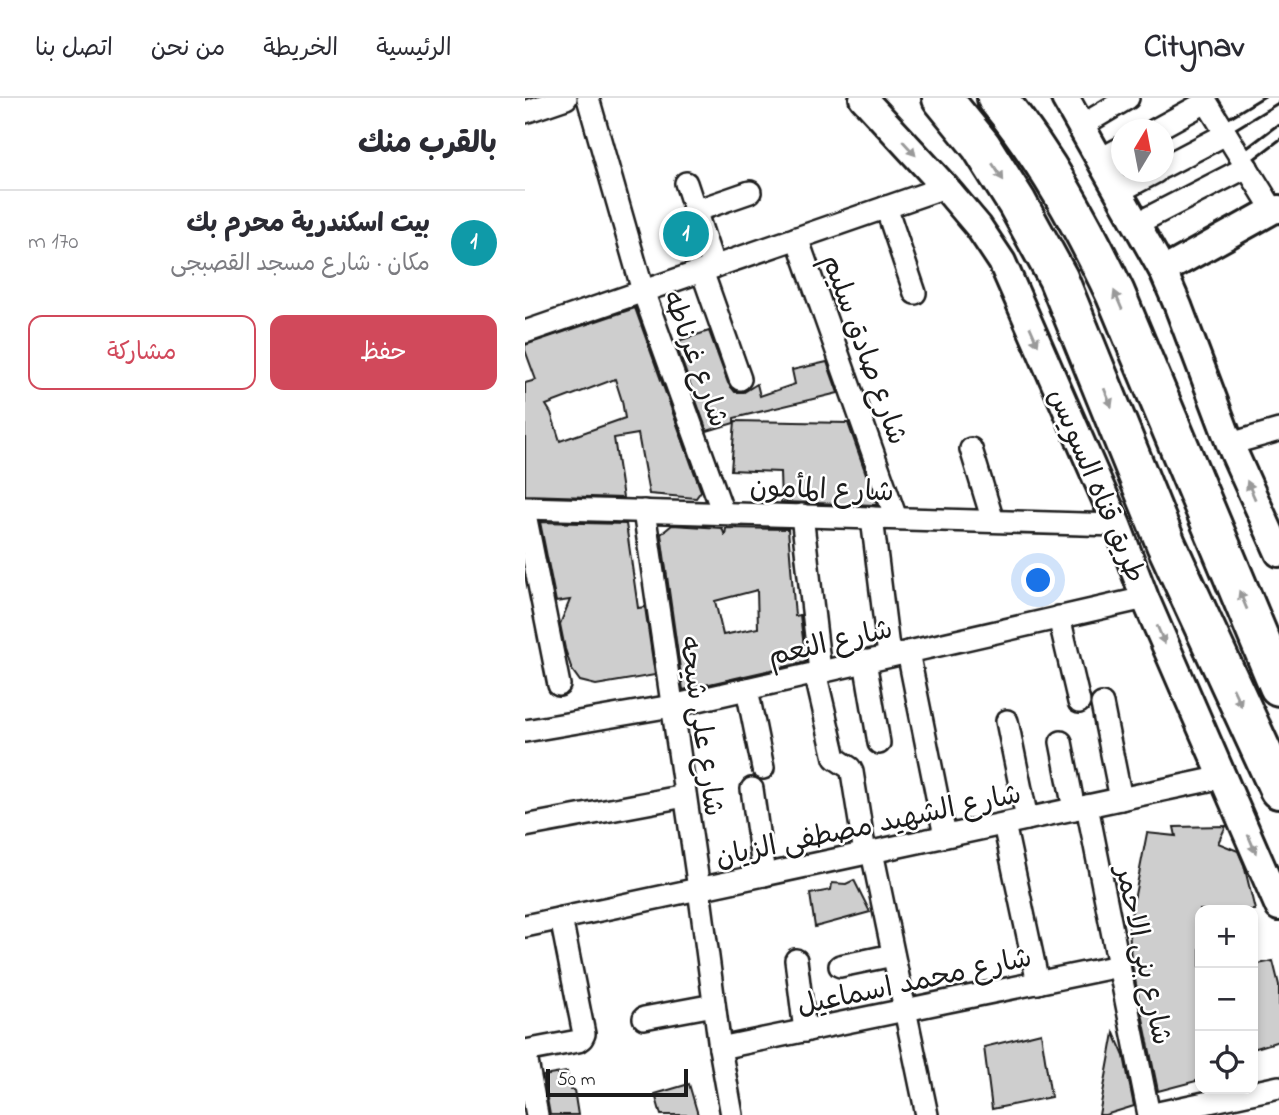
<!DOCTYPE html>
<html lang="ar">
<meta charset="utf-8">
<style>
body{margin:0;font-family:"Indie Flower","Playpen Sans Arabic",sans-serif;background:#f2f2f3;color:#2b2b33;direction:rtl}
.controls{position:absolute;right:21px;bottom:21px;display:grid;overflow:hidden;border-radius:14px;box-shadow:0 4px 10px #0003}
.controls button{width:63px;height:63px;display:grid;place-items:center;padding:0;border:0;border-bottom:2px solid #e1e1e2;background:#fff;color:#2b2b33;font:35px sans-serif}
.compass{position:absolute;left:586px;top:21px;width:63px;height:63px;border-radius:50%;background:#fff;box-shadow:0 4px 10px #0003;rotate:10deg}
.scale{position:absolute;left:21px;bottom:18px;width:142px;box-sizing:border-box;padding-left:7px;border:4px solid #1c1c1c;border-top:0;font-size:19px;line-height:24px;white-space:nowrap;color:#1c1c1c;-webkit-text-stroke:5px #fff;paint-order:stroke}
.you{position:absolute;left:514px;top:483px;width:24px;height:24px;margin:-18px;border:5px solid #fff;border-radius:50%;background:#1a73e8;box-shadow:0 0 0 10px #1a73e833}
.badge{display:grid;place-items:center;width:46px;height:46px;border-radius:50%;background:#d1495b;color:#fff;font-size:23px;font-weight:700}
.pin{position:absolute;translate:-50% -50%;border:4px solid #fff;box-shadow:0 2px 7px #0006}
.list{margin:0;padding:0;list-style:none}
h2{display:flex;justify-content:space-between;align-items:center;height:91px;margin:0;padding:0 28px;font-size:30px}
h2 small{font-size:23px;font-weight:400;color:#7c7c81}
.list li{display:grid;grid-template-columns:46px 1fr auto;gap:21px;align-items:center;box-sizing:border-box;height:105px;padding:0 28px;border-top:2px solid #e1e1e2}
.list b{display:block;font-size:26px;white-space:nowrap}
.list p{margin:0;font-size:23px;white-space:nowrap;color:#7c7c81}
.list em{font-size:23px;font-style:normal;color:#7c7c81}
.actions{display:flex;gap:14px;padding:21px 28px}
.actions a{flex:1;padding:16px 0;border:2px solid #d1495b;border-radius:14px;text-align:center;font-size:24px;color:#d1495b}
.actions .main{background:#d1495b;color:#fff}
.icon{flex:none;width:38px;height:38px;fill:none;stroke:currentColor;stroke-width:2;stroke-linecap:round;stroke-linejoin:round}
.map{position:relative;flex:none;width:754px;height:1017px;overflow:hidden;direction:ltr}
header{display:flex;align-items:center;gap:42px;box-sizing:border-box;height:98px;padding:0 35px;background:#fff;border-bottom:2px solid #e1e1e2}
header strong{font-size:33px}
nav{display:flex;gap:38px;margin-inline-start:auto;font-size:24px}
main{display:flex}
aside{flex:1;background:#fff}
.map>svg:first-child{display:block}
.building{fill:#cecece;stroke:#1c1c1c;stroke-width:2;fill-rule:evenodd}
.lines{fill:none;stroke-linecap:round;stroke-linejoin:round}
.service-casing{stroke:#1c1c1c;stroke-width:16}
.minor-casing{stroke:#1c1c1c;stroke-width:26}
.tertiary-casing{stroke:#1c1c1c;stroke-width:32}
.motorway-casing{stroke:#1c1c1c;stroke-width:44}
.service{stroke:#fff;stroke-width:10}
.minor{stroke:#fff;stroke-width:21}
.tertiary{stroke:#fff;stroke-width:26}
.motorway{stroke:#fff;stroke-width:38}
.oneway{fill:#999}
.labels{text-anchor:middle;stroke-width:5;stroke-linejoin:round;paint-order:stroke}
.street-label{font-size:28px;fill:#1c1c1c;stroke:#fff}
</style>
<header>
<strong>Citynav</strong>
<nav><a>الرئيسية</a><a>الخريطة</a><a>من نحن</a><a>اتصل بنا</a></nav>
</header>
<main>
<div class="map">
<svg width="754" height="1017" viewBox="0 0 754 1017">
<rect width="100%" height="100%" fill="#fff"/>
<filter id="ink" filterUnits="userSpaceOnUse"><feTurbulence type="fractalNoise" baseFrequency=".0143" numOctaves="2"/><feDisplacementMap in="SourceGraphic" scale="14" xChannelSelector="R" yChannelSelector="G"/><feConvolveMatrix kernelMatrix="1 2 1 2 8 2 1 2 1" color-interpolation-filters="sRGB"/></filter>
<g filter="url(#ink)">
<!-- building -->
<g class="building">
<path d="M110,210L176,393L171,400L124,396L113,336L89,340L98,400L0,397V285L11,282L0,252V247ZM90,281L97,303L100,320L35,343L26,315L21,307Z"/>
<polygon points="184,233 203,285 210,294 219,294 232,286 235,298 270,286 267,272 302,264 313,295 209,320 209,325 182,333 150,244"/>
<polygon points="210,323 323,325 352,407 256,404 255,374 206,372"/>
<polygon points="15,424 101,426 113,510 120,509 130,577 71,587 55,583 47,572 40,551 35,526 45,502 31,504"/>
<path d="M147,427L197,430L200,438L201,430L263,431L270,518L275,517L281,564L158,592L136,436ZM232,492L233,530L198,537L190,503Z"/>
<polygon points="701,728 693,745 713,753 719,767 730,812 675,812 675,982 633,993 606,862 604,828 622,735 651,738 649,729"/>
<polygon points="329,782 345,814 290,829 285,796 306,792 307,785 321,786"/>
<polygon points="748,863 754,887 754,943 728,951 728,867"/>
<polygon points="516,935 526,999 467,1011 459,949"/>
<polygon points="589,935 599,958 609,1008 580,1017 574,1017"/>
<polygon points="42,974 45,992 49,992 53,1017 25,1017 18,978"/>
<polygon points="164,986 173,1017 136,1017 130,996"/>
</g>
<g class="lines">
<defs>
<g id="service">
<polyline points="698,31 749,0"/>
<polyline points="717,62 754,34"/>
</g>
<g id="minor">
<polyline points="63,0 118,193 198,415"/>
<polyline points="679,0 748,112"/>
<polyline points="0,14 41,0"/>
<polyline points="556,28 603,0"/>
<polyline points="630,32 681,4"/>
<polyline points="574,62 596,50"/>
<polyline points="638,69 701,36"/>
<polyline points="161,85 189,169"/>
<polyline points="593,94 631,74"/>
<polyline points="361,109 390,195"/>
<polyline points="170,113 225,94"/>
<polyline points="611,126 722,69"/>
<polyline points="272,140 371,420"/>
<polyline points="177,173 215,281"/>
<polyline points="0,234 420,89"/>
<polyline points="705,346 754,332"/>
<polyline points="446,351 468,423"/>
<polyline points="0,410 592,427"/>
<polyline points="119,413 174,791 195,950 207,1017"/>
<polyline points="0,416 34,587"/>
<polyline points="277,417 295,573"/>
<polyline points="347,420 364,558"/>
<polyline points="534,519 554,604"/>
<polyline points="383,554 420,738"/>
<polyline points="340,563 354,645"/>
<polyline points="290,574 310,660 325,670 327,674 340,755"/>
<polyline points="222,591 238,670"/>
<polyline points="577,606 596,701"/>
<polyline points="482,623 502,721"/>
<polyline points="0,633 147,608 620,500"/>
<polyline points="536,644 549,711"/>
<polyline points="227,691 239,777"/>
<polyline points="562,708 624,1017 754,989"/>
<polyline points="479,726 513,885"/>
<polyline points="0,728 160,698"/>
<polyline points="347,754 402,1017"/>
<polyline points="0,828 698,679"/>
<polyline points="271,862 280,933"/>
<polyline points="315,868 368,857"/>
<polyline points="119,920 189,907"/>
<polyline points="195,950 594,868"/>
<polyline points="0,953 53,943 57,940 59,936 36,820"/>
<polyline points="0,953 12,1017"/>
</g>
<g id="tertiary">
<polyline points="338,0 420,89 453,128 477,164 592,427 620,500 754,809"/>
<polyline points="540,0 638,173 653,208 705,346 754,455"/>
<polyline points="638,173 748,112 754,111"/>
</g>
<g id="motorway">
<polyline points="417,0 456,48 492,105 533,180 641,446 754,691"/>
<path d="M472,0C521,60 557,126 590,195L754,588"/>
</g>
</defs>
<!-- service casing -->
<use href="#service" class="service-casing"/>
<!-- minor casing -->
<use href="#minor" class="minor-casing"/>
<!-- tertiary casing -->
<use href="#tertiary" class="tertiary-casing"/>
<!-- motorway casing -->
<use href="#motorway" class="motorway-casing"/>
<!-- service -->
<use href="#service" class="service"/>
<!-- minor -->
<use href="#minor" class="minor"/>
<!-- tertiary -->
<use href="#tertiary" class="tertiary"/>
<!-- motorway -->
<use href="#motorway" class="motorway"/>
</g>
<!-- one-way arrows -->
<defs><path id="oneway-solid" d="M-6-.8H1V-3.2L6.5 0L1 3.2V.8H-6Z" transform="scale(1.75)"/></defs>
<g class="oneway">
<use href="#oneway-solid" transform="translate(384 50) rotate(48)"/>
<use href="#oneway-solid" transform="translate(473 74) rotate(57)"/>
<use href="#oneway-solid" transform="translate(593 202) rotate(-113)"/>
<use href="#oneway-solid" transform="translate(509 238) rotate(66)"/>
<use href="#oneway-solid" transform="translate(583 300) rotate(68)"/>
<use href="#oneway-solid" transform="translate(726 392) rotate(-114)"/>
<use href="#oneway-solid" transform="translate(718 502) rotate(-113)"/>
<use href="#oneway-solid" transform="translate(636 537) rotate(67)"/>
<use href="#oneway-solid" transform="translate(712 599) rotate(65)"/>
<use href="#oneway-solid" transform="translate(727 746) rotate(67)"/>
</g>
</g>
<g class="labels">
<!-- street labels -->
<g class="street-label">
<text transform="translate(341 251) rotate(70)" y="10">شارع صادق سليم</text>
<text transform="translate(172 260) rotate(70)" y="10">شارع غرناطه</text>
<text transform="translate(573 387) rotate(67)" y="10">طريق قناه السويس</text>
<text transform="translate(297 390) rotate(2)" y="10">شارع المأمون</text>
<text transform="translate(305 543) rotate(-13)" y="10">شارع النعم</text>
<text transform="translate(178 628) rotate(82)" y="10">شارع على شيحه</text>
<text transform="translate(343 726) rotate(-12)" y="10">شارع الشهيد مصطفى الزيان</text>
<text transform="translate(620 857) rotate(78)" y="10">شارع بنى الاحمر</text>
<text transform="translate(389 882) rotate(-12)" y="10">شارع محمد اسماعيل</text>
</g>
</g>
</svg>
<div class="controls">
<button>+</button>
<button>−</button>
<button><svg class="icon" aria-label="locate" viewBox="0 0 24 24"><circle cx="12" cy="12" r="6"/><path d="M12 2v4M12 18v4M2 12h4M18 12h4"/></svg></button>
</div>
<svg class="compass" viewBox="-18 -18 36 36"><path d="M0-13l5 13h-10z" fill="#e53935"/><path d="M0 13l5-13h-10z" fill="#7c7c81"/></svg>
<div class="scale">50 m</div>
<div class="you"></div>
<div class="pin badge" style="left:161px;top:136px;background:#0f9aa8">1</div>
</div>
<aside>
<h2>بالقرب منك<small></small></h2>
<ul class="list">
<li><span class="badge" style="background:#0f9aa8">1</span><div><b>بيت اسكندرية محرم بك</b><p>مكان · شارع مسجد القصبجى</p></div><em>170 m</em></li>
</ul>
<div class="actions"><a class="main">حفظ</a><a>مشاركة</a></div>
</aside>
</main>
